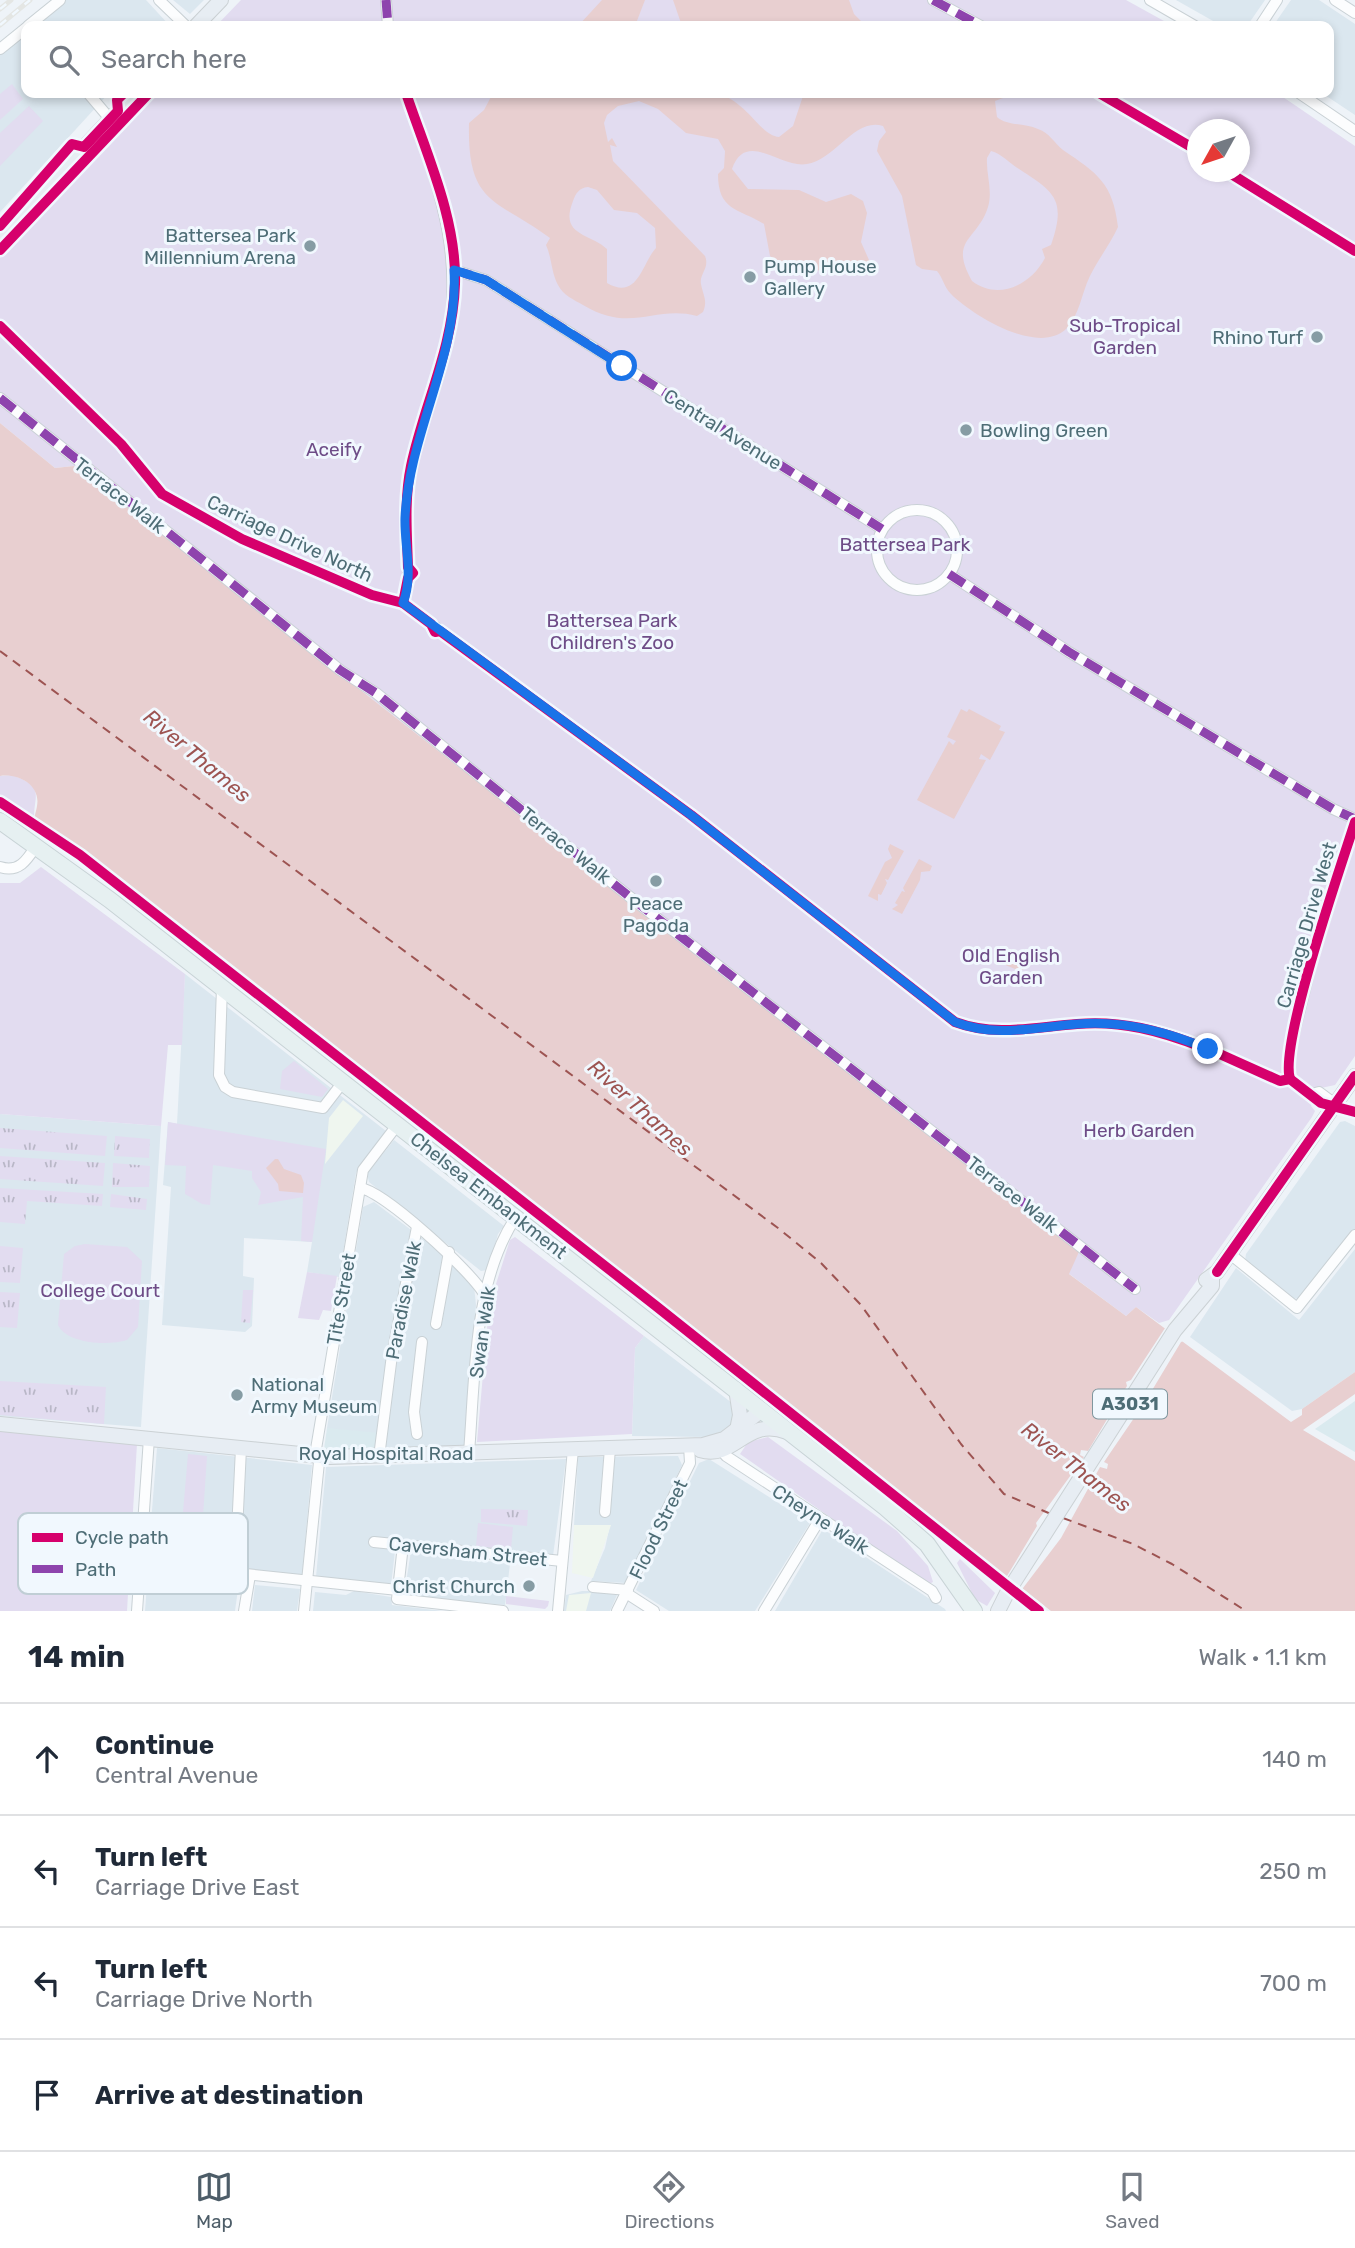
<!DOCTYPE html>
<meta charset="utf-8">
<style>
body{margin:0;font-family:Rubik,sans-serif;background:#f2f2f3;color:#1f2937}
.compass{position:absolute;left:1187px;top:119px;width:63px;height:63px;border-radius:50%;background:#fff;box-shadow:0 4px 10px #0003;rotate:230deg}
.stop{position:absolute;width:21px;height:21px;margin:-16px;border:5px solid #1a73e8;border-radius:50%;background:#fff}
.stop.end{background:#1a73e8;border-color:#fff;box-shadow:0 2px 7px #0008}
.list{margin:0;padding:0;list-style:none}
h2{display:flex;justify-content:space-between;align-items:center;height:91px;margin:0;padding:0 28px;font-size:30px}
h2 small{font-size:23px;font-weight:400;color:#747a83}
.list li{display:grid;grid-template-columns:46px 1fr auto;gap:21px;align-items:center;box-sizing:border-box;height:112px;padding:0 28px;border-top:2px solid #e0e1e3}
.list b{display:block;font-size:26px;white-space:nowrap}
.list p{margin:0;font-size:23px;white-space:nowrap;color:#747a83}
.list em{font-size:23px;font-style:normal;color:#747a83}
.icon{flex:none;width:38px;height:38px;fill:none;stroke:currentColor;stroke-width:2;stroke-linecap:round;stroke-linejoin:round}
.map{position:relative;flex:none;width:1355px;height:1611px;overflow:hidden}
.search{position:absolute;background:#fff;box-shadow:0 4px 10px #0003;left:21px;right:21px;top:21px;height:77px;display:flex;align-items:center;gap:18px;box-sizing:border-box;padding:0 24px;border-radius:14px;color:#747a83;font-size:26px}
.sheet{height:539px;background:#fff}
nav{display:flex;justify-content:space-around;align-items:center;box-sizing:border-box;height:98px;border-top:2px solid #e0e1e3;background:#fff;font-size:19px;color:#747a83}
nav a{display:grid;justify-items:center;gap:4px}
nav .on{color:#4d5d68}
.map>svg:first-child{display:block}
.residential{fill:#dbe7ef}
.commercial{fill:#daeaef}
.education{fill:#eff6ef}
.grass{fill:url(#grass-tufts)}
.green{fill:#e2dcf0;fill-rule:evenodd}
.water{fill:#e8cfd0;fill-rule:evenodd}
.pier{fill:#eef3f8}
.lines{fill:none;stroke-linecap:round;stroke-linejoin:round}
.ferry{stroke:#9d5452;stroke-width:2;stroke-dasharray:9 7;stroke-linecap:butt}
.minor-casing{stroke:#c9d1d5;stroke-width:12}
.major-casing{stroke:#cbd1d4;stroke-width:16}
.highway-casing{stroke:#c8d3d6;stroke-width:18}
.minor{stroke:#fcfdfe;stroke-width:10}
.major{stroke:#e7edf3;stroke-width:14}
.highway{stroke:#e6f0f1;stroke-width:16}
.rail-casing{stroke:#e4e6e4;stroke-width:5}
.rail{stroke:#f1f8fe;stroke-width:2.5;stroke-dasharray:8;stroke-linecap:butt}
.quiet{stroke:#8e44ad;stroke-width:9;stroke-dasharray:18 9;stroke-linecap:butt}
.cycleway-casing{stroke:#f1f8fe;stroke-width:15}
.cycleway{stroke:#d6006c;stroke-width:10}
.route{stroke:#1a73e8;stroke-width:9}
.poi-dot{fill:#869ca4;stroke:#f1f8fe;stroke-width:2.5}
.labels{text-anchor:middle;stroke-width:6;stroke-linejoin:round;paint-order:stroke}
.shield{fill:#f1f8fe;stroke:#7f979f;stroke-width:2}
.shield-label{font-size:18px;font-weight:bold;fill:#4e6d76}
.poi-label{font-size:19px;fill:#4e6d76;stroke:#f1f8fe;text-anchor:end}
.park-label{font-size:19px;fill:#6e4c87;stroke:#f1f8fe}
.street-label{font-size:19px;fill:#4e6d76;stroke:#f1f8fe}
.water-label{font-size:21px;font-style:italic;fill:#9d5452;stroke:#f1f8fe}
.key{fill:#f1f8fe;stroke:#c0ced5;stroke-width:2}
.key-label{font-size:19px;fill:#4e6d76}
</style>
<div class="map">
<svg width="1355" height="1611" viewBox="0 0 1355 1611">
<defs>
<pattern id="grass-tufts" width="24" height="20" patternUnits="userSpaceOnUse" patternTransform="scale(1.75)"><rect width="24" height="20" fill="#e2dcf0"/><path d="M3 7l-1-3M5 7V3M7 7l1-3M15 17l-1-3M17 17v-4M19 17l1-3" fill="none" stroke="#b9b7c7"/></pattern>
</defs>
<rect width="100%" height="100%" fill="#eef3f8"/>
<!-- residential -->
<g class="residential">
<polygon points="62,0 146,0 170,26 29,26"/>
<polygon points="173,0 204,0 190,14"/>
<polygon points="1176,0 1265,0 1247,26 1222,26"/>
<polygon points="1291,0 1319,0 1355,24 1355,115 1322,93 1329,93 1329,26 1273,26"/>
<polygon points="26,29 26,93 109,93 0,212 0,50"/>
<polygon points="185,974 386,1131 356,1173 339,1277 307,1272 312,1242 244,1238 243,1276 254,1278 252,1326 245,1332 162,1325 171,1187 163,1185 168,1122 177,1124"/>
<polygon points="0,1114 161,1126 141,1427 0,1416"/>
<polygon points="1345,1121 1355,1126 1355,1230 1300,1298 1293,1299 1245,1261 1246,1254 1340,1122"/>
<polygon points="394,1140 504,1226 498,1234 488,1270 481,1271 369,1182 367,1174"/>
<polygon points="374,1202 459,1266 474,1286 476,1305 465,1446 462,1447 378,1449 327,1428 363,1207"/>
<polygon points="1355,1249 1355,1372 1302,1409 1292,1411 1190,1337 1236,1268 1299,1320"/>
<polygon points="644,1336 732,1403 734,1421 724,1433 708,1437 632,1436 635,1348"/>
<polygon points="157,1448 312,1465 302,1576 148,1560"/>
<polygon points="678,1456 682,1465 626,1583 591,1581 605,1548 610,1525 574,1525 578,1457"/>
<polygon points="566,1459 553,1556 396,1543 391,1585 316,1577 326,1467"/>
<polygon points="709,1459 810,1523 755,1611 669,1611 636,1590 699,1463"/>
<polygon points="823,1529 945,1609 946,1611 775,1611"/>
<polygon points="411,1551 510,1564 505,1605 404,1595"/>
<polygon points="148,1572 239,1582 235,1611 145,1611"/>
<polygon points="255,1585 300,1589 297,1611 252,1611"/>
<polygon points="354,1591 391,1597 392,1605 443,1611 313,1611 315,1592 346,1595"/>
<polygon points="582,1591 591,1591 617,1595 610,1611 564,1611 566,1595"/>
</g>
<!-- commercial -->
<g class="commercial">
<polygon points="1355,1401 1355,1452 1315,1429"/>
<polygon points="327,1428 380,1433 378,1449 324,1449"/>
</g>
<!-- education -->
<g class="education">
<polygon points="343,1100 363,1116 325,1164 329,1118"/>
<polygon points="574,1525 611,1525 593,1578 572,1573"/>
<polygon points="591,1593 586,1611 566,1611 569,1595"/>
</g>
<!-- grass -->
<g class="grass">
<polygon points="0,1128 107,1136 105,1156 0,1148"/>
<polygon points="115,1136 150,1139 149,1158 114,1156"/>
<polygon points="0,1156 105,1163 103,1186 0,1179"/>
<polygon points="113,1163 150,1166 149,1187 112,1187"/>
<polygon points="0,1188 103,1194 102,1206 27,1201 25,1224 0,1222"/>
<polygon points="111,1194 147,1199 146,1210 110,1207"/>
<polygon points="0,1246 23,1248 20,1283 0,1282"/>
<polygon points="243,1290 253,1290 250,1323 241,1322"/>
<polygon points="0,1292 20,1293 17,1328 0,1327"/>
<polygon points="0,1381 106,1387 104,1424 0,1415"/>
<polygon points="481,1509 528,1510 527,1526 481,1522"/>
</g>
<!-- green -->
<g class="green">
<polygon points="241,0 1126,0 1173,26 216,26"/>
<polygon points="12,84 23,99 0,120 0,94"/>
<path d="M154,93H1277L1355,146V1056L1335,1085L1321,1088L1311,1106L1315,1111L1312,1117L1169,1320L1159,1323L1136,1307L1126,1316L1068,1273L1079,1252L74,466L55,468L0,423V257ZM1198,130H1240V172H1198Z"/>
<polygon points="29,106 43,121 0,166 0,133"/>
<path d="M12,775C49,788 31,798 35,822L0,800V776Z"/>
<polygon points="41,867 185,974 182,1045 168,1045 161,1126 0,1114 0,883 20,883"/>
<polygon points="294,1061 328,1089 322,1097 280,1089 282,1071"/>
<polygon points="168,1122 326,1149 312,1242 301,1241 303,1197 258,1205 261,1192 252,1178 252,1171 213,1165 210,1205 202,1204 185,1194 186,1166 165,1165"/>
<polygon points="515,1237 644,1336 635,1348 632,1434 477,1442 489,1306 510,1240"/>
<path d="M85,1244L127,1247L142,1261L138,1327L127,1340C108,1346 67,1344 58,1325L64,1254L75,1246Z"/>
<polygon points="307,1272 337,1276 331,1311 323,1310 319,1320 298,1318"/>
<polygon points="0,1431 137,1444 127,1611 0,1611"/>
<polygon points="768,1437 897,1531 928,1566 933,1582 927,1585 740,1454 748,1442"/>
<polygon points="188,1454 207,1456 200,1561 179,1559"/>
<polygon points="478,1523 513,1527 511,1550 476,1546"/>
<polygon points="960,1559 995,1593 987,1606 975,1599 957,1563"/>
<polygon points="506,1596 549,1601 548,1606 545,1609 506,1604"/>
</g>
<!-- water -->
<g class="water">
<polygon points="602,0 645,0 635,26 578,26"/>
<polygon points="673,0 849,0 854,14 863,23 893,22 909,26 682,26"/>
<path d="M493,93H716C748,101 760,136 779,137L793,126L804,93H1005L1003,98L995,101L997,117C1007,126 1025,123 1038,129C1050,133 1054,143 1063,150C1097,173 1113,183 1118,227C1111,243 1099,258 1091,274C1082,291 1080,314 1067,328C1039,357 972,315 951,294C944,287 943,278 937,271L922,269L916,265L902,196L877,151L879,141L886,132L883,126C855,117 835,160 807,164C780,169 746,129 732,169L748,189L799,190L826,202L851,194L863,201L867,213L861,242L873,269L856,274L834,269L801,272L785,269L770,256L764,224C738,208 718,211 718,174L724,168L725,151L718,139L686,133L658,109L639,101L618,106L607,115L604,123L608,142L612,138L617,147L610,145L613,161L705,256C710,268 699,274 701,284C703,295 708,301 703,312L697,316C654,305 631,334 583,305C574,300 563,295 558,285C551,272 552,258 546,245L550,238C496,198 467,206 469,123L484,110ZM991,151C1002,154 1009,163 1019,169C1054,192 1067,199 1051,245L1042,249L1045,258C1031,285 998,301 972,281C948,239 978,240 988,207C993,190 986,175 987,158ZM588,187L597,190L614,210L637,213L655,228L656,248C642,263 638,301 607,283V249C590,233 559,236 573,201C576,193 579,188 588,187Z"/>
<path d="M0,423L55,468L74,466L1079,1252L1069,1274L1126,1316L1136,1307L1291,1422L1302,1415V1409L1355,1372V1394L1303,1430L1355,1461V1611H1051L86,857L35,822C34,815 36,813 37,806C41,785 18,773 0,776Z"/>
<polygon points="961,709 967,712 969,709 1001,726 999,730 1005,732 990,760 981,754 979,759 986,760 954,819 917,800 949,741 953,745 956,741 947,737"/>
<polygon points="890,844 904,851 888,880 885,879 887,883 881,895 878,894 878,901 868,896 885,862 892,858 888,849"/>
<polygon points="919,859 932,866 930,871 921,872 920,880 902,914 892,909 898,905 895,903 902,891 905,892 903,888"/>
<polygon points="1006,956 1024,963 1024,969 1020,971 1003,964 1002,959"/>
<polygon points="275,1159 278,1159 284,1169 301,1175 304,1183 303,1193 279,1191 278,1184 266,1168"/>
</g>
<!-- pier -->
<polygon class="pier" points="1167,1325 1186,1340 1181,1342 1151,1392 1152,1396 1147,1399 1104,1462 1108,1464 1107,1469 1100,1467 1061,1538 1023,1588 1023,1594 1002,1578 1007,1576 1037,1526 1036,1523 1084,1457 1080,1455 1081,1450 1088,1451 1127,1386 1126,1382 1131,1380"/>
<g class="lines">
<!-- ferry -->
<g class="ferry">
<polyline points="0,651 778,1228 821,1263 861,1305 961,1444 1004,1494 1051,1514"/>
<polyline points="1063,1518 1133,1544 1172,1564 1246,1611"/>
</g>
<defs>
<g id="minor">
<polyline points="159,0 186,26"/>
<polyline points="386,0 388,26"/>
<polyline points="933,0 981,26"/>
<polyline points="1150,0 1195,26"/>
<polyline points="1335,0 1355,13"/>
<polyline points="28,26 60,0"/>
<polyline points="1260,26 1277,0"/>
<polyline points="0,49 26,28"/>
<polyline points="88,93 110,119"/>
<polyline points="1099,93 1198,151"/>
<polyline points="1299,93 1355,131"/>
<polyline points="1228,172 1355,251"/>
<polyline points="454,270 486,280 882,529"/>
<path d="M0,326L121,444L162,494L242,539L372,595L403,603L691,815L955,1022C996,1038 1036,1027 1077,1024C1124,1020 1165,1032 1208,1049"/>
<polyline points="0,398 340,670 376,693 630,897 1135,1289"/>
<circle cx="917" cy="550" r="40"/>
<polyline points="949,574 1069,652 1333,809 1355,819"/>
<path d="M403,603C416,569 403,524 408,486C414,440 434,398 445,353C467,254 437,184 406,93"/>
<path d="M0,867C19,873 27,860 36,846"/>
<polyline points="222,987 219,1075 225,1087 233,1092 323,1108 343,1082"/>
<polyline points="1293,1038 1312,961 1355,822"/>
<polyline points="1312,1094 1321,1103 1355,1112"/>
<polyline points="1312,1094 1319,1092 1335,1104"/>
<path d="M360,1188C384,1191 471,1271 484,1294"/>
<polyline points="1230,1254 1297,1308 1355,1235"/>
<polyline points="436,1324 449,1252"/>
<polyline points="417,1434 414,1412 422,1342"/>
<polyline points="719,1447 726,1456 932,1591 936,1598"/>
<path d="M469,1453C475,1378 473,1281 516,1217"/>
<polyline points="379,1457 392,1355 417,1227"/>
<polyline points="605,1512 610,1448"/>
<polyline points="374,1542 562,1561"/>
<polyline points="140,1563 398,1590 397,1599 503,1611"/>
<polyline points="235,1573 241,1448"/>
<polyline points="593,1587 628,1590"/>
<polyline points="398,1590 403,1545"/>
<polyline points="626,1593 654,1611"/>
<polyline points="137,1611 149,1438"/>
<polyline points="244,1611 250,1575"/>
<polyline points="304,1611 319,1462 316,1449 363,1170 398,1124"/>
<polyline points="558,1611 573,1449"/>
<polyline points="617,1611 690,1463 689,1446"/>
<polyline points="764,1611 820,1519"/>
</g>
<g id="major">
<polyline points="196,26 221,0"/>
<polyline points="0,237 135,93"/>
<polyline points="1206,1280 1217,1272 1355,1076"/>
<polyline points="736,1389 740,1415 737,1430"/>
<polyline points="0,1424 330,1457 703,1445 724,1439 762,1410"/>
<path d="M700,1450C735,1461 745,1416 787,1432"/>
<polyline points="998,1611 1007,1593 1175,1330 1212,1286 1212,1278"/>
</g>
<polyline id="highway" points="0,821 110,900 886,1508 927,1544 974,1611"/>
</defs>
<!-- minor casing -->
<use href="#minor" class="minor-casing"/>
<!-- major casing -->
<use href="#major" class="major-casing"/>
<!-- highway casing -->
<use href="#highway" class="highway-casing"/>
<!-- minor -->
<use href="#minor" class="minor"/>
<!-- major -->
<use href="#major" class="major"/>
<!-- highway -->
<use href="#highway" class="highway"/>
<defs>
<g id="rail">
<polyline points="0,9 11,0"/>
<polyline points="0,25 30,0"/>
</g>
</defs>
<!-- rail casing -->
<use href="#rail" class="rail-casing"/>
<!-- rail -->
<use href="#rail" class="rail"/>
<!-- quiet -->
<g class="quiet">
<polyline points="386,0 388,26"/>
<polyline points="933,0 981,26"/>
<polyline points="454,270 486,280 882,529"/>
<polyline points="0,398 340,670 376,693 630,897 1135,1289"/>
<polyline points="949,574 1069,652 1333,809 1355,819"/>
</g>
<defs>
<g id="cycleway">
<polyline points="1099,93 1198,151"/>
<polyline points="1228,172 1355,251"/>
<polyline points="0,226 72,144 84,147 118,111 117,100 124,93"/>
<polyline points="0,250 149,93"/>
<path d="M0,326L121,444L162,494L242,539L372,595L403,603L431,624L435,632L440,631L691,815L955,1022C995,1037 1035,1027 1077,1024C1121,1020 1161,1031 1202,1047"/>
<path d="M403,603L408,578L413,573L408,567C407,533 404,500 411,466C424,405 453,348 455,284C457,219 426,153 406,93"/>
<polyline points="0,802 80,855 656,1306 1039,1611"/>
<polyline points="1213,1051 1280,1081 1290,1079 1321,1103 1355,1112"/>
<path d="M1290,1079C1279,1044 1341,866 1355,822"/>
<polyline points="1217,1272 1355,1076"/>
</g>
</defs>
<!-- cycleway casing -->
<use href="#cycleway" class="cycleway-casing"/>
<!-- cycleway -->
<use href="#cycleway" class="cycleway"/>
</g>
<g class="lines">
<!-- route -->
<path class="route" d="M622,366L486,280L454,270C459,356 409,432 405,518C404,546 414,575 403,603L691,815L955,1022C996,1038 1036,1027 1077,1024C1123,1020 1166,1031 1208,1049"/>
</g>
<!-- markers -->
<g class="poi-dot">
<circle cx="310" cy="246" r="7"/>
<circle cx="750" cy="277" r="7"/>
<circle cx="1317" cy="337" r="7"/>
<circle cx="966" cy="430" r="7"/>
<circle cx="656" cy="881" r="7"/>
<circle cx="237" cy="1395" r="7"/>
<circle cx="529" cy="1586" r="7"/>
</g>
<g class="labels">
<!-- shield labels -->
<rect class="shield" x="1093" y="1389.5" width="74" height="29" rx="5"/>
<g class="shield-label">
<text x="1130" y="1410">A3031</text>
</g>
<!-- poi labels -->
<g class="poi-label">
<text x="296" y="242">Battersea Park<tspan x="296" dy="22">Millennium Arena</tspan></text>
<text x="764" y="273" text-anchor="start">Pump House<tspan x="764" dy="22">Gallery</tspan></text>
<text x="1303" y="344">Rhino Turf</text>
<text x="980" y="437" text-anchor="start">Bowling Green</text>
<text x="656" y="910" text-anchor="middle">Peace<tspan x="656" dy="22">Pagoda</tspan></text>
<text x="251" y="1391" text-anchor="start">National<tspan x="251" dy="22">Army Museum</tspan></text>
<text x="515" y="1593">Christ Church</text>
</g>
<!-- park labels -->
<g class="park-label">
<text x="1125" y="332">Sub-Tropical<tspan x="1125" dy="22">Garden</tspan></text>
<text x="334" y="456">Aceify</text>
<text x="905" y="551">Battersea Park</text>
<text x="612" y="627">Battersea Park<tspan x="612" dy="22">Children's Zoo</tspan></text>
<text x="1011" y="962">Old English<tspan x="1011" dy="22">Garden</tspan></text>
<text x="1139" y="1137">Herb Garden</text>
<text x="100" y="1297">College Court</text>
</g>
<!-- street labels -->
<g class="street-label">
<text transform="translate(723 429) rotate(32)" y="7">Central Avenue</text>
<text transform="translate(120 495) rotate(38)" y="7">Terrace Walk</text>
<text transform="translate(290 538) rotate(25)" y="7">Carriage Drive North</text>
<text transform="translate(566 845) rotate(39)" y="7">Terrace Walk</text>
<text transform="translate(1306 925) rotate(-74)" y="7">Carriage Drive West</text>
<text transform="translate(1013 1194) rotate(38)" y="7">Terrace Walk</text>
<text transform="translate(489 1195) rotate(38)" y="7">Chelsea Embankment</text>
<text transform="translate(341 1299) rotate(-80)" y="7">Tite Street</text>
<text transform="translate(403 1300) rotate(-79)" y="7">Paradise Walk</text>
<text transform="translate(482 1332) rotate(-82)" y="7">Swan Walk</text>
<text x="386" y="1460">Royal Hospital Road</text>
<text transform="translate(821 1519) rotate(33)" y="7">Cheyne Walk</text>
<text transform="translate(658 1529) rotate(-64)" y="7">Flood Street</text>
<text transform="translate(468 1551) rotate(6)" y="7">Caversham Street</text>
</g>
<!-- water labels -->
<g class="water-label">
<text transform="translate(197 756) rotate(40)" y="7">River Thames</text>
<text transform="translate(640 1108) rotate(42)" y="7">River Thames</text>
<text transform="translate(1076 1467) rotate(38)" y="7">River Thames</text>
</g>
</g>
<!-- legend -->
<rect x="18" y="1513" width="230" height="81" rx="10" class="key"/>
<rect x="32" y="1533" width="31" height="9" fill="#d6006c"/>
<rect x="32" y="1565" width="31" height="8" fill="#8e44ad"/>
<g class="key-label">
<text x="75" y="1544">Cycle path</text>
<text x="75" y="1576">Path</text>
</g>
</svg>
<svg class="compass" viewBox="-18 -18 36 36"><path d="M0-13l5 13h-10z" fill="#e53935"/><path d="M0 13l5-13h-10z" fill="#747a83"/></svg>
<div class="stop" style="left:622px;top:366px"></div>
<div class="stop end" style="left:1208px;top:1049px"></div>
<div class="search"><svg class="icon" aria-label="search" viewBox="0 0 24 24"><circle cx="10" cy="10" r="6"/><path d="M15 15l6 6"/></svg>Search here</div>
</div>
<section class="sheet">
<h2>14 min<small>Walk · 1.1 km</small></h2>
<ul class="list">
<li><svg class="icon" aria-label="ahead" viewBox="0 0 24 24"><path d="M12 20V5M6 11l6-6 6 6"/></svg><div><b>Continue</b><p>Central Avenue</p></div><em>140 m</em></li>
<li><svg class="icon" aria-label="left" viewBox="0 0 24 24"><path d="M17 20v-9H6M10 6l-5 5 5 5"/></svg><div><b>Turn left</b><p>Carriage Drive East</p></div><em>250 m</em></li>
<li><svg class="icon" aria-label="left" viewBox="0 0 24 24"><path d="M17 20v-9H6M10 6l-5 5 5 5"/></svg><div><b>Turn left</b><p>Carriage Drive North</p></div><em>700 m</em></li>
<li><svg class="icon" aria-label="arrive" viewBox="0 0 24 24"><path d="M6 21V4h12l-3 4 3 4H6"/></svg><div><b>Arrive at destination</b></div></li>
</ul>
</section>
<nav>
<a class="on"><svg class="icon" aria-label="map" viewBox="0 0 24 24"><path d="M3 6l6-2 6 2 6-2v14l-6 2-6-2-6 2zM9 4v14M15 6v14"/></svg>Map</a>
<a><svg class="icon" aria-label="directions" viewBox="0 0 24 24"><path d="M12 3l9 9-9 9-9-9zM9 14v-3h6M13 9l2 2-2 2"/></svg>Directions</a>
<a><svg class="icon" aria-label="saved" viewBox="0 0 24 24"><path d="M7 4h10v16l-5-4-5 4z"/></svg>Saved</a>
</nav>
